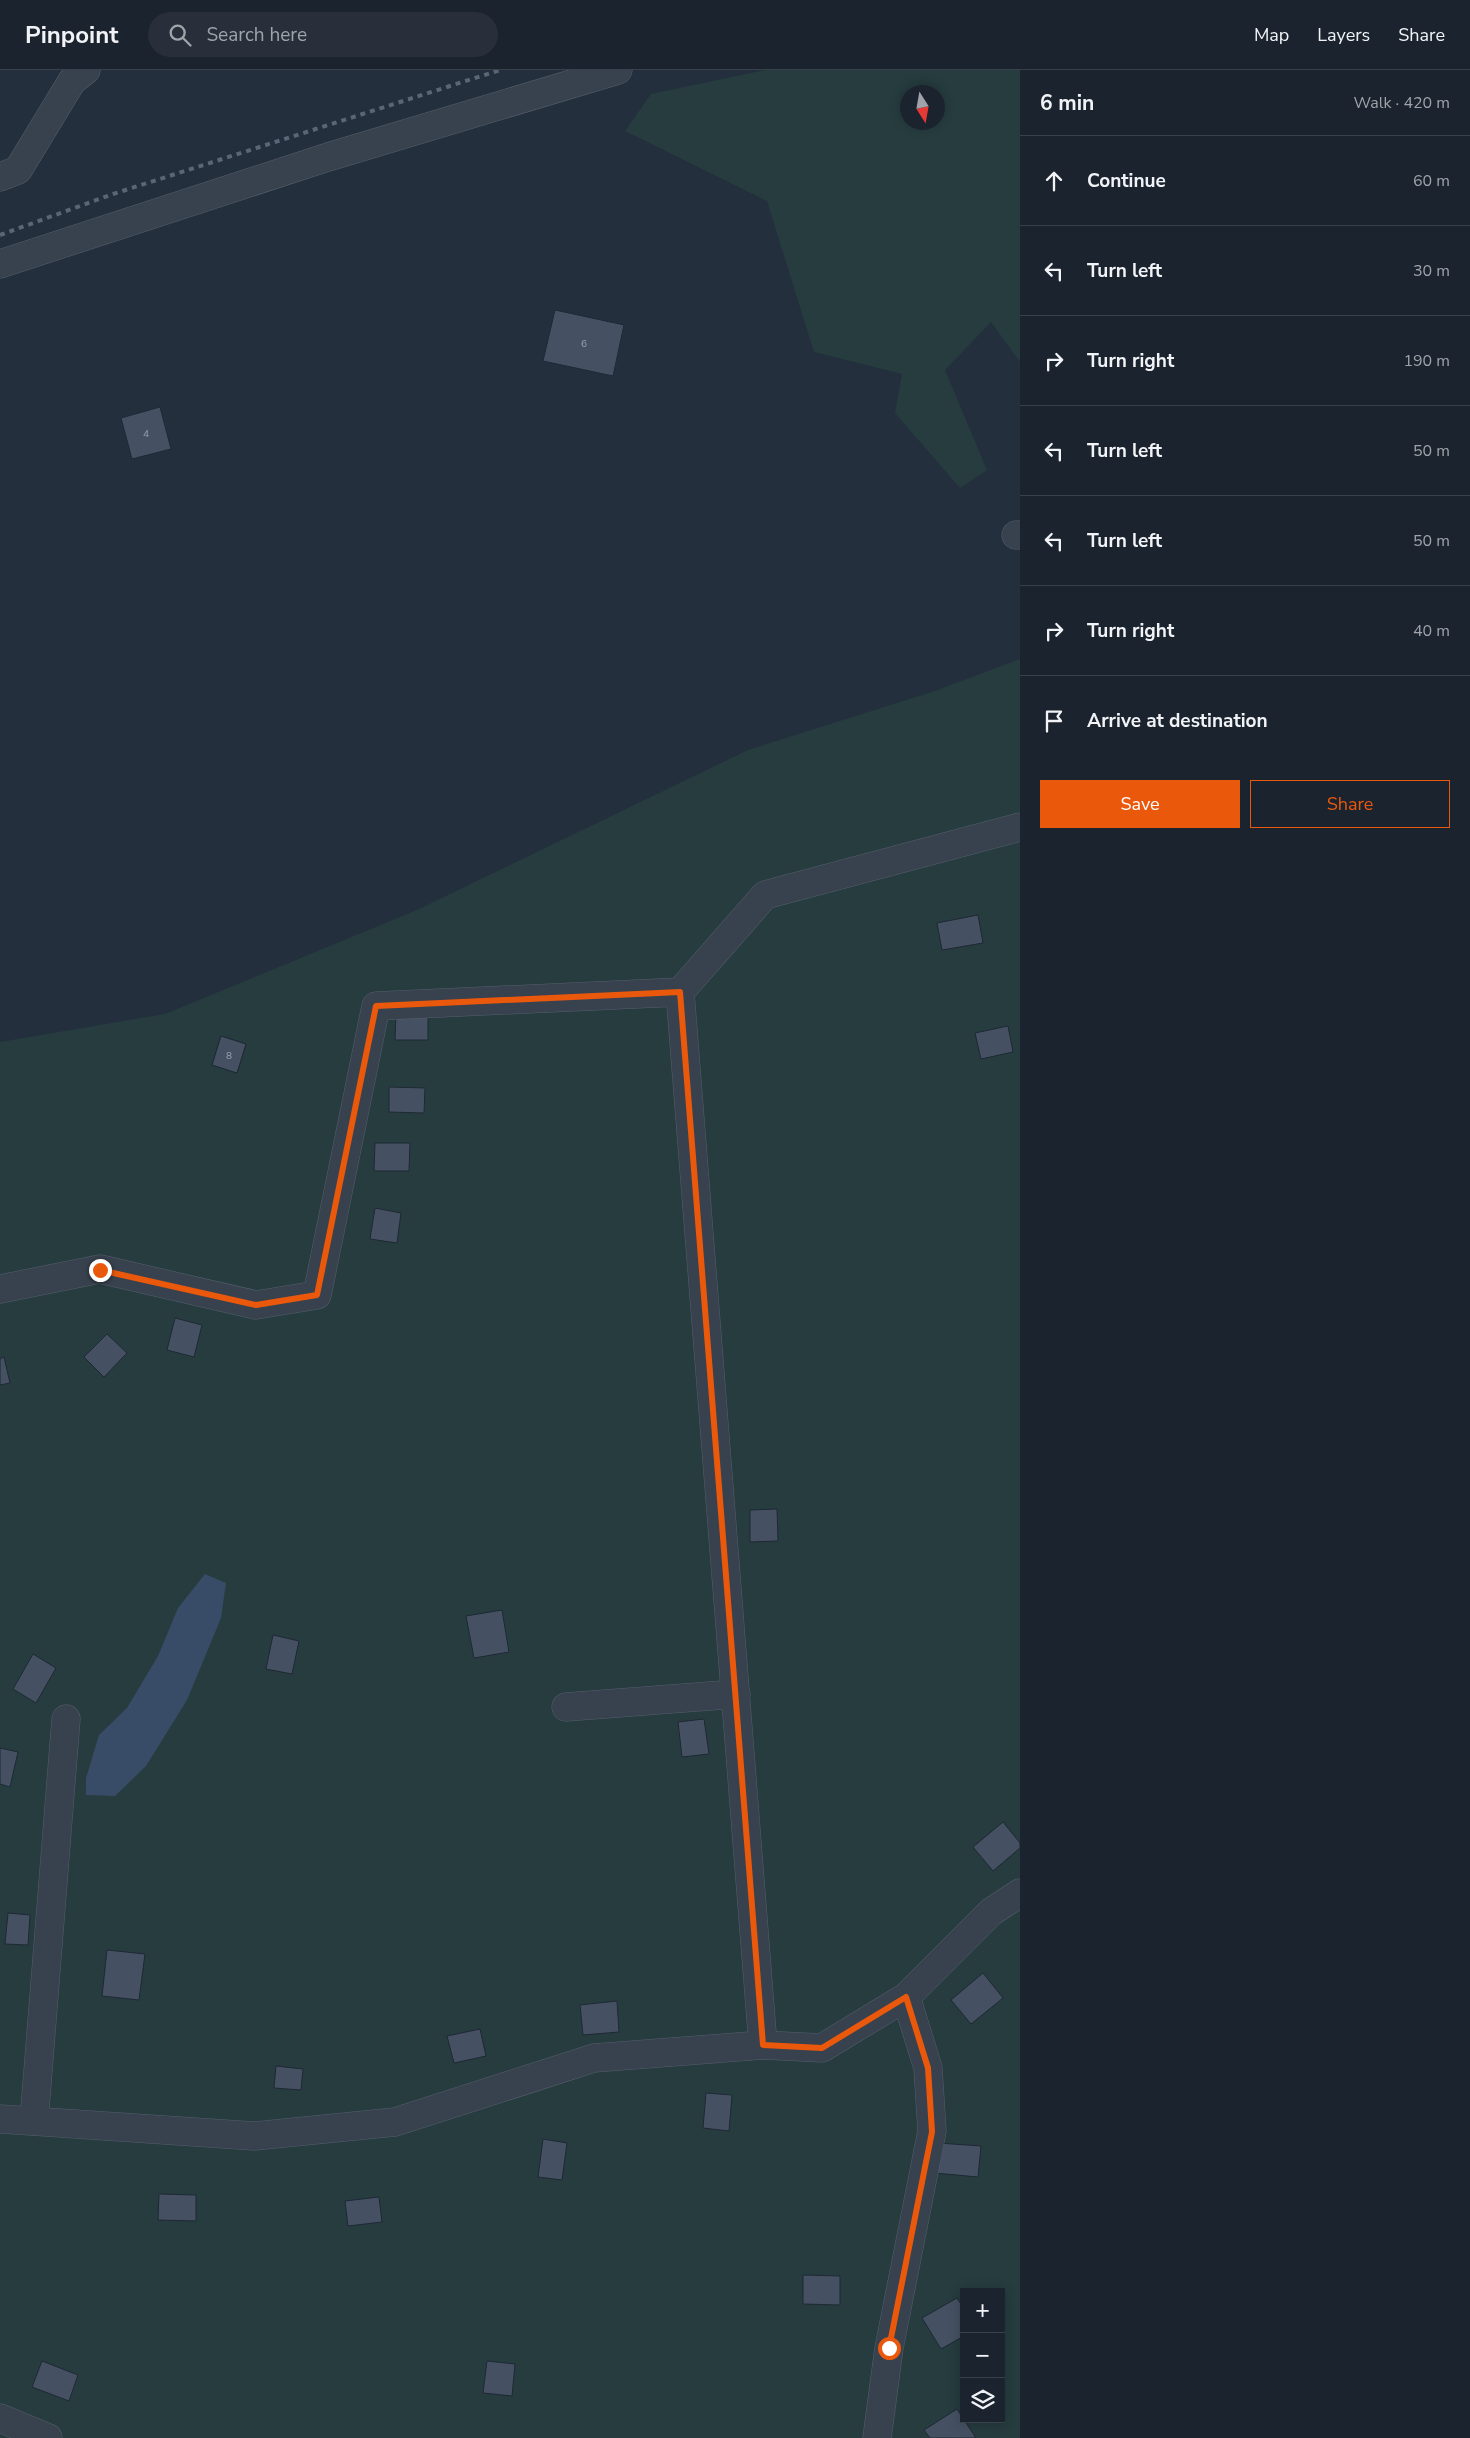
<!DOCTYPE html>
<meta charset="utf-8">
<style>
body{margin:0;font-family:"Nunito Sans",sans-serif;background:#282f3a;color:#f1f3f6}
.controls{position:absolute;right:15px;bottom:15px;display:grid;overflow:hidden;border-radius:0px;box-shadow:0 2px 12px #0003}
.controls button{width:45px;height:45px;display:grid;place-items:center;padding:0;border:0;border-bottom:1px solid #39404a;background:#1b232e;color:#f1f3f6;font:25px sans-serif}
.compass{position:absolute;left:900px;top:15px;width:45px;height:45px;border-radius:50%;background:#1b232e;box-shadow:0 2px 12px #0003;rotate:169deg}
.stop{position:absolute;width:15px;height:15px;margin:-11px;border:4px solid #ea580c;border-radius:50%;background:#fff}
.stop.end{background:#ea580c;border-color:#fff;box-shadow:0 1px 5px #0008}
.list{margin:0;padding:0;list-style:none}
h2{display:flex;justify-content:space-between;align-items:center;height:65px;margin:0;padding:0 20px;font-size:21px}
h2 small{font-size:16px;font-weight:400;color:#a0a4aa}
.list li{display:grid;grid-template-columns:32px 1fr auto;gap:15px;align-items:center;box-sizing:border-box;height:90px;padding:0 20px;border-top:1px solid #39404a}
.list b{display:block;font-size:19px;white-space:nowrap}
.list em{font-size:16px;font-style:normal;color:#a0a4aa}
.actions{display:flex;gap:10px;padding:15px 20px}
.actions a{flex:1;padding:11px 0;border:1px solid #ea580c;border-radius:0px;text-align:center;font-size:18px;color:#ea580c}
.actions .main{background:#ea580c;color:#fff}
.icon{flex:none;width:28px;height:28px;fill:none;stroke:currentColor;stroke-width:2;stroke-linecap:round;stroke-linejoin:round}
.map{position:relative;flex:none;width:1020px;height:2368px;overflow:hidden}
header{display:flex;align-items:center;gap:30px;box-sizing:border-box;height:70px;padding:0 25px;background:#1b232e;border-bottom:1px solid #39404a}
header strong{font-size:24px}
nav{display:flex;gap:28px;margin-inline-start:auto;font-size:18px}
.search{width:350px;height:45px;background:#282f3a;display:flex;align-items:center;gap:12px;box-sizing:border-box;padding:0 18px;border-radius:28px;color:#a0a4aa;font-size:19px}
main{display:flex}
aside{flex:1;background:#1b232e}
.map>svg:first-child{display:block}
.green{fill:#263c3f;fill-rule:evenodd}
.water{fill:#394c67}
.building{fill:#455162;stroke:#1f2835}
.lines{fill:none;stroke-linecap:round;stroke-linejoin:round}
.minor-casing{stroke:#565f6c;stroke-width:29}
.minor{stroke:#38414e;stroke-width:28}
.rail{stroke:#5a6575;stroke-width:4;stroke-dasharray:5 5;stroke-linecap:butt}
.route{stroke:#ea580c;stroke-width:6}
.labels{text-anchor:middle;stroke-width:4;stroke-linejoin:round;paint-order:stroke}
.number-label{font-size:10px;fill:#98a1af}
</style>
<header>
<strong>Pinpoint</strong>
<div class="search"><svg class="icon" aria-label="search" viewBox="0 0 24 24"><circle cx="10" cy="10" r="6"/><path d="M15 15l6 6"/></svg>Search here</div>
<nav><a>Map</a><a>Layers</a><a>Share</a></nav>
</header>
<main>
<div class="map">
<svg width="1020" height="2368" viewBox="0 0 1020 2368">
<rect width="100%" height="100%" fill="#242f3e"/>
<!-- green -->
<g class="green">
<path d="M765,0H1020V292L991,252L945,300L987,400L960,418L895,343L902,304L814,282L767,131L625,61L651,24ZM908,22H938V52H908Z"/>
<path d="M1020,589V2368H0V972L165,944L417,840L748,680L935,621ZM964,2222H1001V2349H964Z"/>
</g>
<!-- water -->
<polygon class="water" points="205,1504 226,1513 221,1548 187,1630 146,1696 115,1726 86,1725 86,1708 99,1665 127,1638 158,1586 178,1538"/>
<!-- building -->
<g class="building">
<polygon points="555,240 624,255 613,306 543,291"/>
<polygon points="160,337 171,379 132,389 121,348"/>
<polygon points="978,845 983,873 942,880 937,853"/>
<polygon points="396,943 428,943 428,970 395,970"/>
<polygon points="1008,956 1013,982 981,989 975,963"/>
<polygon points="221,966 246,974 237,1003 212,995"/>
<polygon points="221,966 246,974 237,1003 212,995"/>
<polygon points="389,1017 425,1018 424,1043 389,1042"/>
<polygon points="375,1073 410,1073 409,1101 374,1101"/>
<polygon points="375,1138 401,1143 397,1173 370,1169"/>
<polygon points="175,1248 202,1255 194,1287 167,1280"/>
<polygon points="107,1264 127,1283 104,1307 84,1287"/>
<polygon points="4,1287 10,1313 0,1315 0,1289"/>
<polygon points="777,1439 778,1471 750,1472 750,1440"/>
<polygon points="502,1540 509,1582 474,1588 466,1546"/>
<polygon points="273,1565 299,1571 292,1604 266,1599"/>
<polygon points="33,1584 56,1598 36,1633 13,1619"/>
<polygon points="704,1649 709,1684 682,1687 678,1652"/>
<polygon points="0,1678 18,1682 10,1717 0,1714"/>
<polygon points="1003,1752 1020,1773 1020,1778 993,1801 973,1777"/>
<polygon points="8,1843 30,1845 28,1875 5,1874"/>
<polygon points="107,1880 145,1884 139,1930 102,1926"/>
<polygon points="983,1903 1003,1928 971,1954 951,1930"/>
<polygon points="617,1931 619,1962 583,1965 580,1935"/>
<polygon points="480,1959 486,1986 454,1993 447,1966"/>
<polygon points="276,1996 303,1999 301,2020 274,2018"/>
<polygon points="706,2023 732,2025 729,2061 703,2058"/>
<polygon points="543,2069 567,2073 562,2110 538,2107"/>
<polygon points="938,2073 981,2076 978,2107 935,2103"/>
<polygon points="159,2124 196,2125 196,2151 158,2150"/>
<polygon points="379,2127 382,2152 348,2156 345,2131"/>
<polygon points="803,2205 840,2206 840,2235 803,2234"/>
<polygon points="957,2228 964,2239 964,2266 941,2279 922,2248"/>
<polygon points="42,2291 78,2305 69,2331 32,2317"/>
<polygon points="487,2291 515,2294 512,2326 483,2323"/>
<polygon points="957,2339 976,2368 930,2368 924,2360"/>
</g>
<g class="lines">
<defs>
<g id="minor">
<polyline points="0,107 18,100 72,11 86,0"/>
<polyline points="0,194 328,87 618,0"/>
<polyline points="1016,465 1020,465"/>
<polyline points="0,1219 100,1199 256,1235 317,1225 376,936 680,922"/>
<polyline points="566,1637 736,1624"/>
<polyline points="763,1975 680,922 765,825 1020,757"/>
<polyline points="0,2049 254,2066 395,2052 594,1988 763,1975 822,1978 906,1927 991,1842 1020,1823"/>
<polyline points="34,2051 66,1649"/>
<polyline points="0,2348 48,2368"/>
<polyline points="877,2368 889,2278 932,2061 928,1998 906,1927"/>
</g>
</defs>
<!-- minor casing -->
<use href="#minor" class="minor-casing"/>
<!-- minor -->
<use href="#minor" class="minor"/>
<!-- rail -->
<polyline class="rail" points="0,165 113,124 500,0"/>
</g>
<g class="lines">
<!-- route -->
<polyline class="route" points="100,1200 256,1235 317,1225 376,936 680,922 763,1975 822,1978 906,1927 928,1998 932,2062 889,2278"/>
</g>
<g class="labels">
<!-- number labels -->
<g class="number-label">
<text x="584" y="277">6</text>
<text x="146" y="367">4</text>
<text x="229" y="989">8</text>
</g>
</g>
</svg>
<div class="controls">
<button>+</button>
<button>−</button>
<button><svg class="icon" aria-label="layers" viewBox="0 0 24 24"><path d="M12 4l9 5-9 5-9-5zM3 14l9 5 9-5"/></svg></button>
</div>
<svg class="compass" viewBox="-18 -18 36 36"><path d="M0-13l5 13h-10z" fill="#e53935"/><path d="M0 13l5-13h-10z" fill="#a0a4aa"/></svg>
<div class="stop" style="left:889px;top:2278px"></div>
<div class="stop end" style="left:100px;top:1200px"></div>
</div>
<aside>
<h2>6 min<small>Walk · 420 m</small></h2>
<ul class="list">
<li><svg class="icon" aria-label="ahead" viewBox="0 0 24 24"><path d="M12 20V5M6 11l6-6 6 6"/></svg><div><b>Continue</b></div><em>60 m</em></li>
<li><svg class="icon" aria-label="left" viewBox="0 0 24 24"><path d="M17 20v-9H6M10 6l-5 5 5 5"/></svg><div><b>Turn left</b></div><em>30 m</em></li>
<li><svg class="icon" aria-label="right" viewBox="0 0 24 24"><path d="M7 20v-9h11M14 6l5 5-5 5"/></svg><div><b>Turn right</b></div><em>190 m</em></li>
<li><svg class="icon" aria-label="left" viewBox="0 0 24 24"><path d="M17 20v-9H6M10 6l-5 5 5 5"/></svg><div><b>Turn left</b></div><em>50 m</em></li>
<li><svg class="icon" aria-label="left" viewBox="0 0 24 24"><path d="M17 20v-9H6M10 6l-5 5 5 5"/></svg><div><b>Turn left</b></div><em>50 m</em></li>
<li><svg class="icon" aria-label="right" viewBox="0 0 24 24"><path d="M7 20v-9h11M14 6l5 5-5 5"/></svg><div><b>Turn right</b></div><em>40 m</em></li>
<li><svg class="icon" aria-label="arrive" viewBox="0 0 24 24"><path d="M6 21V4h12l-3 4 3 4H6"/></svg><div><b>Arrive at destination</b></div></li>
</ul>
<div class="actions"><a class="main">Save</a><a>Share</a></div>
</aside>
</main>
